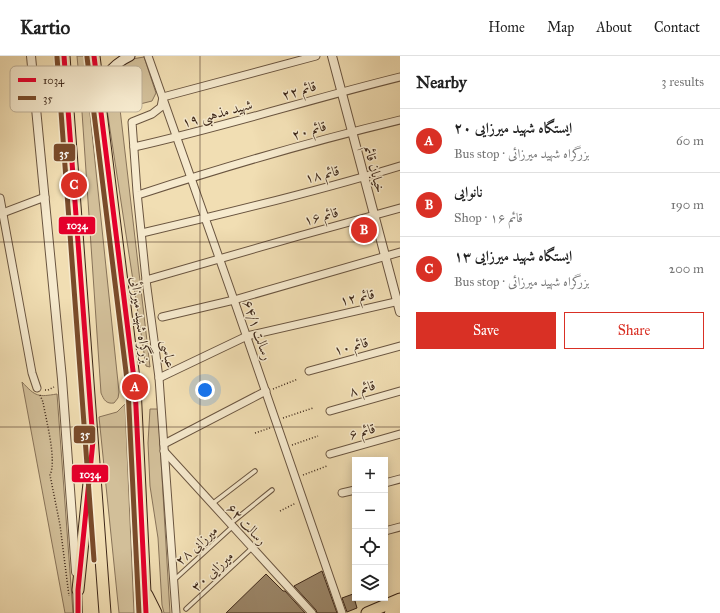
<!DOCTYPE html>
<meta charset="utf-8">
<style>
body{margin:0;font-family:"IM FELL Great Primer",Amiri,serif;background:#f6f6f6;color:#222}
.controls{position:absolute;right:12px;bottom:12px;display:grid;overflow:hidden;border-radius:0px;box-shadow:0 2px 10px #0003}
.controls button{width:36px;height:36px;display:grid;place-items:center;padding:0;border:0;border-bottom:1px solid #e0e0e0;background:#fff;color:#222;font:20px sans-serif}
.you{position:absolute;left:205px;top:334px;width:14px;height:14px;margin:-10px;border:3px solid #fff;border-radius:50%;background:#1a73e8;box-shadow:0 0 0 6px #1a73e833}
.badge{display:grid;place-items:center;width:26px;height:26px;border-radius:50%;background:#d93025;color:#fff;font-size:13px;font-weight:700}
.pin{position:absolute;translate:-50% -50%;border:2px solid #fff;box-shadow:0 1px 4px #0006}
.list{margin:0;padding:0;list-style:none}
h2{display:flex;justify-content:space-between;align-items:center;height:52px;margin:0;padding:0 16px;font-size:17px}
h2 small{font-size:13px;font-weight:400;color:#767676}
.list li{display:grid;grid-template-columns:26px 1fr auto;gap:12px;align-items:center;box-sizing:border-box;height:64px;padding:0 16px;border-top:1px solid #e0e0e0}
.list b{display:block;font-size:15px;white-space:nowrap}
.list p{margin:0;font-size:13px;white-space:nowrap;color:#767676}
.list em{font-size:13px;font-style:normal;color:#767676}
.actions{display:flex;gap:8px;padding:12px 16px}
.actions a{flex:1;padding:9px 0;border:1px solid #d93025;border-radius:0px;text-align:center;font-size:14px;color:#d93025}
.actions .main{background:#d93025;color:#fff}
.icon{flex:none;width:22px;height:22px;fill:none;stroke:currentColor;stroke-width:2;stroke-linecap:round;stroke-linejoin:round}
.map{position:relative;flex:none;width:400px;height:557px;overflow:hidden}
header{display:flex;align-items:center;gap:24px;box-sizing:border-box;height:56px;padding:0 20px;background:#fff;border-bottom:1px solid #e0e0e0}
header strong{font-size:19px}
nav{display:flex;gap:22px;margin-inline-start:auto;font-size:14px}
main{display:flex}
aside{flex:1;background:#fff}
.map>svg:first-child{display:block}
.green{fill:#d2bf99;stroke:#887359}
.building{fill:#9b8669;stroke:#3d2719}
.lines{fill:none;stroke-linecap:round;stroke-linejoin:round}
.service-casing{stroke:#6a5540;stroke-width:5.5}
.minor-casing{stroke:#6a5540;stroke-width:9}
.tertiary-casing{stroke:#6a5540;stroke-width:10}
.secondary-casing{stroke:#3d2719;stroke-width:11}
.primary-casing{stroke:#3d2719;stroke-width:12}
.trunk-casing{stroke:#3d2719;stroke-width:13}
.path{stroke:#3d2719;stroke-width:1.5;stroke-dasharray:1 2;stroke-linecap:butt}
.service{stroke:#f6eace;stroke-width:3.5}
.minor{stroke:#f6eace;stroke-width:7}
.tertiary{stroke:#f6eace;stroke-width:8}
.secondary{stroke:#f6eace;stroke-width:9}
.primary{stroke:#f1deb3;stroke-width:10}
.trunk{stroke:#f1deb3;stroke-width:11}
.bus-1-casing{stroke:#f6eace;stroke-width:8}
.bus-2-casing{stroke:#f6eace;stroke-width:8}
.bus-1{stroke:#e4002b;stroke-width:5}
.bus-2{stroke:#7a4b2a;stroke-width:5}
.grid{fill:none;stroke:#3d2719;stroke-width:1;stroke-opacity:0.55}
.labels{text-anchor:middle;stroke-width:3;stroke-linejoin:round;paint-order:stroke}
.street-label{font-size:14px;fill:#3d2719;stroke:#f6eace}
.key{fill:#f6eace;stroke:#beb098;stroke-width:1}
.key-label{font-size:11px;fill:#3d2719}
.line-badge{stroke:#f6eace;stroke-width:1.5}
.badge-label{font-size:11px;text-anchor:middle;font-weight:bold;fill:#fff}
</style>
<header>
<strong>Kartio</strong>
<nav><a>Home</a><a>Map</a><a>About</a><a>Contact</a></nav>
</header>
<main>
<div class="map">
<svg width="400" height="557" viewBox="0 0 400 557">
<rect width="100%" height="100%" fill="#f1deb3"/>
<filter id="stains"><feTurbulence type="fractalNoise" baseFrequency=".005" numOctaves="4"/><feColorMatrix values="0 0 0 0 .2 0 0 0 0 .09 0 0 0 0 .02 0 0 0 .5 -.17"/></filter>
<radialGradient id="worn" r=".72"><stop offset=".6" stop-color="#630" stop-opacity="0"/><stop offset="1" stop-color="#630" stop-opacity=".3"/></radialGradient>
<!-- green -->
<g class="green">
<path d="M77,0H84L119,336L118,342L114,347C106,348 104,344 101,337L82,56Z"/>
<polygon points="144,1 156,37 152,45 120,53 150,311 146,310 106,47 111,24 114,17 126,4"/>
<path d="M22,326C36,341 38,341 57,338L73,557H65Z"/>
<polygon points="125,348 134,557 119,557 99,361 117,356"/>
<polygon points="150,353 158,353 170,557 164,557 162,549 158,482 150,430 148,387"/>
</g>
<!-- building -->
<g class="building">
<polygon points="322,515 337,557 317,557 316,554 294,530"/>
<polygon points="266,518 283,535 285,535 305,557 226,557"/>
<polygon points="353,538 357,552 347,556 342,542"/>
</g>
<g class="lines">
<defs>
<g id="service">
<polyline points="212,448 255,415"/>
<polyline points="230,468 272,434"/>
<polyline points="174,524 232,471"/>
<polyline points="186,553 252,492"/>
</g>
<g id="minor">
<polyline points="148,0 234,244 342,557"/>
<path d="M134,91C223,71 311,43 400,21"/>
<path d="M141,138C227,110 313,85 400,64"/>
<polyline points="0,142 32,317 37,332"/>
<polyline points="0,158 45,141"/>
<path d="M142,177C228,157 315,136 400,110"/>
<polyline points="146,224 299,180 400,152"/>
<polyline points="162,261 234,244 400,196"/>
<polyline points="309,315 400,290"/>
<polyline points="159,322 247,280 400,245"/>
<polyline points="330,355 400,335"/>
<polyline points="164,388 266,335"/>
<polyline points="164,395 312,557"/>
<polyline points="330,398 400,378"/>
<polyline points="385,427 400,423"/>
<polyline points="342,437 355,434"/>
<polyline points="385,475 400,471"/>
<polyline points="176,557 159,322 146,224 137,136 132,66 152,58 161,51 163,41 316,0"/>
</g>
<g id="tertiary">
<polyline points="31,0 62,323 76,516"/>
<polyline points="332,0 400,256"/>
<polyline points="77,530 78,557"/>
</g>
<path id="secondary" d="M98,33C108,17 112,9 130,0"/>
<polyline id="primary" points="390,557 400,553"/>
<g id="trunk">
<polyline points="64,0 105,557"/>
<polyline points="94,0 135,331 146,557"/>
<polyline points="78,534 90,417"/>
<polyline points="147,539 156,557"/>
<polyline points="367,557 400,543"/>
</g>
</defs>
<!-- service casing -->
<use href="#service" class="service-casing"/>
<!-- minor casing -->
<use href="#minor" class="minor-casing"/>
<!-- tertiary casing -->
<use href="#tertiary" class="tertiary-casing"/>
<!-- secondary casing -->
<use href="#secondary" class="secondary-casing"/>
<!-- primary casing -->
<use href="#primary" class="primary-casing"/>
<!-- trunk casing -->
<use href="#trunk" class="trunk-casing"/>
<!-- path -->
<g class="path">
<polyline points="273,333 298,323"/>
<polyline points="45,334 48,334 54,331"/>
<path d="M40,339L43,346C46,364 57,404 50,419L60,469L69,540"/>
<polyline points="283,362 313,352"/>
<polyline points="255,377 270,372"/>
<polyline points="292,389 318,380"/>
<polyline points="303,419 327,410"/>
<polyline points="280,455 296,447"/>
</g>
<!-- service -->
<use href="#service" class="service"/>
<!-- minor -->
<use href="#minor" class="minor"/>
<!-- tertiary -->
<use href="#tertiary" class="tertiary"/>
<!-- secondary -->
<use href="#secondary" class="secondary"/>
<!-- primary -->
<use href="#primary" class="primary"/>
<!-- trunk -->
<use href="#trunk" class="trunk"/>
<defs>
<g id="bus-1">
<polyline points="64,0 93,385 78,534 78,557"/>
<polyline points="94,0 135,331 146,557"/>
</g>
<g id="bus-2">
<polyline points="57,1 94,504"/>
<polyline points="87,1 128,332 139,557"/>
</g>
</defs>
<!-- bus-1 casing -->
<use href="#bus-1" class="bus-1-casing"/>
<!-- bus-2 casing -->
<use href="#bus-2" class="bus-2-casing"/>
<!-- bus-1 -->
<use href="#bus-1" class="bus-1"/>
<!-- bus-2 -->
<use href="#bus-2" class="bus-2"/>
</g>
<!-- grid -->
<path class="grid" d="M200,0V557M0,186H400M0,371H400"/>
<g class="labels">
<!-- street labels -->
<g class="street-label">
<text transform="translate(299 34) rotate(-16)" y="5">قائم ۲۲</text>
<text transform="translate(217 57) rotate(-15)" y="5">شهید مذهبی ۱۹</text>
<text transform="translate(309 74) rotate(-16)" y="5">قائم ۲۰</text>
<text transform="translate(375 113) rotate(75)" y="5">خیابان قائم</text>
<text transform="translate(322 118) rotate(-14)" y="5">قائم ۱۸</text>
<text transform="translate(321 160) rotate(-15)" y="5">قائم ۱۶</text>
<text transform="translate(357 241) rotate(-12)" y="5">قائم ۱۲</text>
<text transform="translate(141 264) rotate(83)" y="5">بزرگراه شهید میرزائی</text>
<text transform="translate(258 274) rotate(71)" y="5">رسالت ۶۴/۱</text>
<text transform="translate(351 290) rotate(-15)" y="5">قائم ۱۰</text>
<text transform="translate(169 298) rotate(82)" y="5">عباسی</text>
<text transform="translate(362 332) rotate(-16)" y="5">قائم ۸</text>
<text transform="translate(362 375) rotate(-16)" y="5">قائم ۶</text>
<text transform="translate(247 468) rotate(47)" y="5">رسالت ۶۲</text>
<text transform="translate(196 489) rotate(-42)" y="5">میرزایی ۲۸</text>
<text transform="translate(212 515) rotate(-43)" y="5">میرزایی ۳۰</text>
</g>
</g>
<!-- legend -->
<rect x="10" y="10" width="132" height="46" rx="6" class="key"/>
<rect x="18" y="22" width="18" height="4" fill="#e4002b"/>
<rect x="18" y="40" width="18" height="4" fill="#7a4b2a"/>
<g class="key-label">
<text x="43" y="28">1034</text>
<text x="43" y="46">35</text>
</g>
<g class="line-badge">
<rect x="53" y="87" width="23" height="19" rx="4" fill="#7a4b2a"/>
<rect x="58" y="160" width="38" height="19" rx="4" fill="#e4002b"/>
<rect x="73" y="369" width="23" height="19" rx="4" fill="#7a4b2a"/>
<rect x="71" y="408" width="38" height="19" rx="4" fill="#e4002b"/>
</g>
<g class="badge-label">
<text x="64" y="101">35</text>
<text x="77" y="173">1034</text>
<text x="85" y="382">35</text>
<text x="90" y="422">1034</text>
</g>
<rect width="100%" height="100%" filter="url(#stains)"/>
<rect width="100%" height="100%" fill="url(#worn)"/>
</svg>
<div class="controls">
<button>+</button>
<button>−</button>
<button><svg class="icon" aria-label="locate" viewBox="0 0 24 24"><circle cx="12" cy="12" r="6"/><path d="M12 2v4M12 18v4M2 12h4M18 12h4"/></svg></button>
<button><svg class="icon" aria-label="layers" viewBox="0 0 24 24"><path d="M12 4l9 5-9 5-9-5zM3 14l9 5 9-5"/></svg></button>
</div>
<div class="you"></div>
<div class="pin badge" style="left:135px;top:331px">A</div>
<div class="pin badge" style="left:364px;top:174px">B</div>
<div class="pin badge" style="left:74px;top:129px">C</div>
</div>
<aside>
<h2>Nearby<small>3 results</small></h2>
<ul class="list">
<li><span class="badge">A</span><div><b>ایستگاه شهید میرزایی ۲۰</b><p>Bus stop · بزرگراه شهید میرزائی</p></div><em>60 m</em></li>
<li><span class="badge">B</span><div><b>نانوایی</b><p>Shop · قائم ۱۶</p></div><em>190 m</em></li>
<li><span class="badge">C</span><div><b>ایستگاه شهید میرزایی ۱۳</b><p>Bus stop · بزرگراه شهید میرزائی</p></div><em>200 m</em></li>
</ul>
<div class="actions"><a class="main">Save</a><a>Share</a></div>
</aside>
</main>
